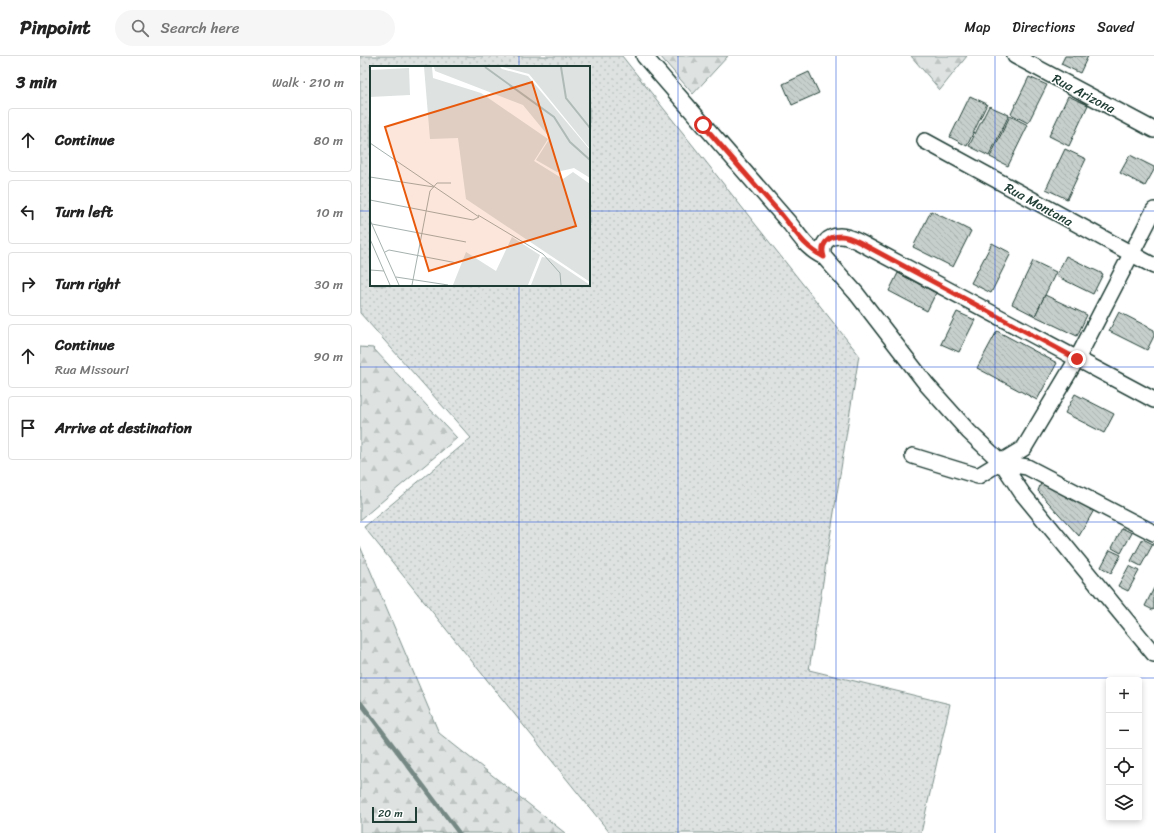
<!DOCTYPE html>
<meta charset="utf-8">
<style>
body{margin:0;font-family:Sriracha,sans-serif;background:#f6f6f6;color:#222}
.controls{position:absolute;right:12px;bottom:12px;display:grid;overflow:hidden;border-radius:4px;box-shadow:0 2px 6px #0003}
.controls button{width:36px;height:36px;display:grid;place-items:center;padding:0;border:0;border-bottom:1px solid #e0e0e0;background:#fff;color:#222;font:20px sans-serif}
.scale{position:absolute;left:12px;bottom:10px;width:45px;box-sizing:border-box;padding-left:4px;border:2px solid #1f3d34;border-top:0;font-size:11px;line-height:14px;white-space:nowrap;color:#1f3d34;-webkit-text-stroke:3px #fff;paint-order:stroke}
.stop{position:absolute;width:12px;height:12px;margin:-9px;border:3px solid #d93025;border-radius:50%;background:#fff}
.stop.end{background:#d93025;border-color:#fff;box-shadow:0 1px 4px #0008}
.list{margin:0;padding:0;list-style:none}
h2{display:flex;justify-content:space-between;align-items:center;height:52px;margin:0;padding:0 16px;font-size:17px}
h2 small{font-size:13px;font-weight:400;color:#767676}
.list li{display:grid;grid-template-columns:26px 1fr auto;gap:12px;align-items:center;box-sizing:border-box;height:64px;margin:0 8px 8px;padding:0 8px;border:1px solid #e0e0e0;border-radius:4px}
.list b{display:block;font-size:15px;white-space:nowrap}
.list p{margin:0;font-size:13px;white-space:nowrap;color:#767676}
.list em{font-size:13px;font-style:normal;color:#767676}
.icon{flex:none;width:22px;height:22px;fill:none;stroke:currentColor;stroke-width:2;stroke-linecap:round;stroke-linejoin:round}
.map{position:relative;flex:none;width:794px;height:777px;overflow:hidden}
header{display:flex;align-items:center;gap:24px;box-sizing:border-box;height:56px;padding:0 20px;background:#fff;border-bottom:1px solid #e0e0e0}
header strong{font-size:19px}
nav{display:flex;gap:22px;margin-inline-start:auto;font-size:14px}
.search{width:280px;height:36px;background:#f6f6f6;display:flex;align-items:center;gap:10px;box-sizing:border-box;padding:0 14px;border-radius:22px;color:#767676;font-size:15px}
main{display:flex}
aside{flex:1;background:#fff}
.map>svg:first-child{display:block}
.grass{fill:url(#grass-dots);stroke:#7e908b;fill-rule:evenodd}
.forest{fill:url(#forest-firs);stroke:#7e908b}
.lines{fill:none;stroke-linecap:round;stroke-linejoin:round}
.stream{stroke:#758883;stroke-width:4.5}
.building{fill:url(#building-back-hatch);stroke:#1f3d34}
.minor-casing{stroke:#1f3d34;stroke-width:18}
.minor{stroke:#fff;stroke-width:15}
.route{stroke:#d93025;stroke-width:5}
.grid{fill:none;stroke:#1d4ed8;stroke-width:1;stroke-opacity:0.55}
.labels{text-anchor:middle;stroke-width:3;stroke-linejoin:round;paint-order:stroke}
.street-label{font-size:13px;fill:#1f3d34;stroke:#fff}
.inset-river{fill:none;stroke:#afbab7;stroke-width:2}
.inset-road{fill:none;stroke:#a5b1ae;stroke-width:1}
.view{fill:#e8590c;fill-opacity:0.15;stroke:#e8590c;stroke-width:2}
.inset-edge{fill:none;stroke:#1f3d34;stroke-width:2}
</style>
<header>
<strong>Pinpoint</strong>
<div class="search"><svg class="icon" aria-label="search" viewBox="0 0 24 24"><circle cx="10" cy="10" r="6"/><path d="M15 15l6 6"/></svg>Search here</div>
<nav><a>Map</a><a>Directions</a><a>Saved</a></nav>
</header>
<main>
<aside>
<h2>3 min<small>Walk · 210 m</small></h2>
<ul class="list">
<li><svg class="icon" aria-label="ahead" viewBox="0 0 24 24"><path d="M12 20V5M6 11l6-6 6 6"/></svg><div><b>Continue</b></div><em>80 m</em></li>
<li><svg class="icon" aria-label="left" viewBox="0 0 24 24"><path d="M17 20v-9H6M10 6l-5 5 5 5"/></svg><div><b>Turn left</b></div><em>10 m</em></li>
<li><svg class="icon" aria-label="right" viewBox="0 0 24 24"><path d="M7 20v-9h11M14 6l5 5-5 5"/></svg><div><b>Turn right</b></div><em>30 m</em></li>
<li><svg class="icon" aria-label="ahead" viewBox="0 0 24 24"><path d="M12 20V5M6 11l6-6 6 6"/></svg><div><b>Continue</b><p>Rua Missouri</p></div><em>90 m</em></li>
<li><svg class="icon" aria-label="arrive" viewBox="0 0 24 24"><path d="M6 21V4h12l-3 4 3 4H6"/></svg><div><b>Arrive at destination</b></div></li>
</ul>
</aside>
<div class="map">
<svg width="794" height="777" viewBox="0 0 794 777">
<defs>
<pattern id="grass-dots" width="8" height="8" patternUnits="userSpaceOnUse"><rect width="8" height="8" fill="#dee3e2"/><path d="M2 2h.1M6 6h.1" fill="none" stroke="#bec4c2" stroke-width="1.8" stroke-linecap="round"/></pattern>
<pattern id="forest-firs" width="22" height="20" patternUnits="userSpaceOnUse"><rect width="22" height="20" fill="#dee3e2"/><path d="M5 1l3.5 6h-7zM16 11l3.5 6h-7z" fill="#bec4c2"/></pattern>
<pattern id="building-back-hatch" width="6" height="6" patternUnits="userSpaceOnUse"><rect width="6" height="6" fill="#c7cfcc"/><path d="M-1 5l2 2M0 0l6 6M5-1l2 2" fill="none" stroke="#aab3b0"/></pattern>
</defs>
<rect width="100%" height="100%" fill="#fff"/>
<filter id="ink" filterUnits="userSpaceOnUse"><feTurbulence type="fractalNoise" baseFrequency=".025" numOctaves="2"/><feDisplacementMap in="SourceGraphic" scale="8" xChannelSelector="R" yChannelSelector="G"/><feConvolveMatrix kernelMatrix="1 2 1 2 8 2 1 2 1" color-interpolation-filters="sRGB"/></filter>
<g filter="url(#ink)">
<!-- grass -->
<path class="grass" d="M0,0H262L499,299L449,614L590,648L561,777H250L4,471L111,382L0,257ZM11,11H229V229H11Z"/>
<!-- forest -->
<g class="forest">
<polygon points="300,0 368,0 333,38"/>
<polygon points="551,0 607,0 580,34"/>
<polygon points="0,291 13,292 97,382 0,464"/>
<polygon points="0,490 79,677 205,777 0,777"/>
</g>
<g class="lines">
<!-- stream -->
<polyline class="stream" points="0,646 99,777"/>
</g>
<!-- building -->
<g class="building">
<polygon points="705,0 728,0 720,17 701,8"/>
<polygon points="449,16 459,37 432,49 423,28"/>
<polygon points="669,21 687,29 668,67 651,58"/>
<polygon points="610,40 627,48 607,90 590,81"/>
<polygon points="708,40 728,49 709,90 689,80"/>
<polygon points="629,50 649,59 629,100 609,90"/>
<polygon points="650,60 668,69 648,110 630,101"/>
<polygon points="705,93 726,103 707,143 686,133"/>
<polygon points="770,99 794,111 794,114 785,130 760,117"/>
<polygon points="571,155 611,175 593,211 553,191"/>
<polygon points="632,187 651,197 631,237 611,227"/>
<polygon points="706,200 743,218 733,238 696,220"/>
<polygon points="673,205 696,216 675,260 652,248"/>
<polygon points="538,217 576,237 567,255 529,235"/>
<polygon points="685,239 727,259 717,280 675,260"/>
<polygon points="597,256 615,264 599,296 581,288"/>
<polygon points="759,256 794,274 794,280 787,294 749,275"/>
<polygon points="637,275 697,307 677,344 617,312"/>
<polygon points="715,338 754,358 744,377 705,357"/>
<polygon points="681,427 734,454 719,480 678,435"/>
<polygon points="762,472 772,477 761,497 752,492"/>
<polygon points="783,483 793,488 781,510 771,505"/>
<polygon points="750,494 761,499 751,517 741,511"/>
<polygon points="769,510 779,515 768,535 758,530"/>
<polygon points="794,532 794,553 793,554 785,550"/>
</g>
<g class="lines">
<defs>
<g id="minor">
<path d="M284,0L430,168C441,182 447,193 464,201"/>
<polyline points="655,0 794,74"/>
<polyline points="565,85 794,210"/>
<path d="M794,344L499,186C493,183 487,180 480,180C467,180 460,189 464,201L496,237L567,329L609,376L642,407L662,437L794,598"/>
<polyline points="553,400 618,420 664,392 717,303 794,154"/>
<polyline points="642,407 667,411 794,477"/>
</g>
</defs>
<!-- minor casing -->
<use href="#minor" class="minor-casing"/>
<!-- minor -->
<use href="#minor" class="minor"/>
</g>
</g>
<g class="lines" filter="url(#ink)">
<!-- route -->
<path class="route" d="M343,69C369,99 395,129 421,158C436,176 443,190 464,201C460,189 467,180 481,180C487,180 493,183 499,186L717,303"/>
</g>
<!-- grid -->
<path class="grid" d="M159,0V11M318,0V777M476,0V777M635,0V777M0,155H11M229,155H794M159,229V777M0,311H794M0,466H794M0,622H794"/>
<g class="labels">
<!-- street labels -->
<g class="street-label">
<text transform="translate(724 37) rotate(28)" y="5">Rua Arizona</text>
<text transform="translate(679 148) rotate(29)" y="5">Rua Montana</text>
</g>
</g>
<!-- overview -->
<g transform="translate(10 10)">
<rect width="220" height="220" fill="#fff"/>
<path d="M54,1H62L63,12L111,27L178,73L164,95L193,113L203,106L220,118V216L96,133L88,72L60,73ZM132,1H220V83L159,8ZM172,191L180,192L220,219H161Z" fill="#dee3e2"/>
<path d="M64,1H130L132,3L158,10L220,84V112L204,102L187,106L166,94L180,72L153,39L65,5ZM142,171L170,189L158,219H83L96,186L126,205Z" fill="#dee3e2"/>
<path d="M39,2L40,29L0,31V4Z" fill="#dee3e2"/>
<path class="inset-river" d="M115,1L184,51L200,76L220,94M191,1L196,32L220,62"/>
<path class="inset-road" d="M0,77L109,151L103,154L0,134M0,111L64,121M108,149L173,188L190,207L191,219M0,154L29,219M2,158L96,176M0,173L20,219M15,186L19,184L87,197M0,204L14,205M26,211L78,219M42,219L60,125L67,117H81"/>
<path class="view" d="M162,16L206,160L59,205L15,61Z"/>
<rect width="220" height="220" class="inset-edge"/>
</g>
</svg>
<div class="controls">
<button>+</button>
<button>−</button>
<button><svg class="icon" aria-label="locate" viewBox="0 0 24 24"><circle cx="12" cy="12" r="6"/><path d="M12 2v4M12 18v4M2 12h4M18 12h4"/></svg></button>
<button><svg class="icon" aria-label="layers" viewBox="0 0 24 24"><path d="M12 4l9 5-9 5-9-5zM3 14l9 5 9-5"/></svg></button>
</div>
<div class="scale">20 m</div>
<div class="stop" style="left:343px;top:69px"></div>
<div class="stop end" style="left:717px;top:303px"></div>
</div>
</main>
